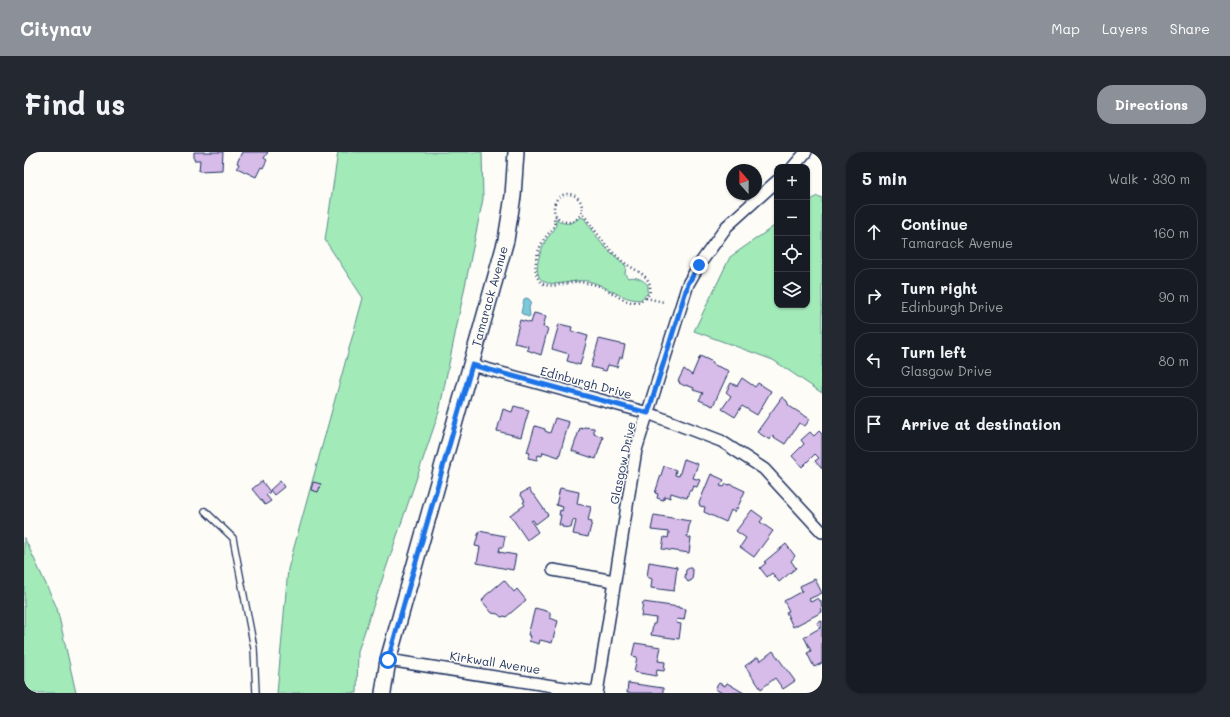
<!DOCTYPE html>
<meta charset="utf-8">
<style>
body{margin:0;font-family:Mali,sans-serif;background:#242831;color:#f1f3f6}
.controls{position:absolute;right:12px;top:12px;display:grid;overflow:hidden;border-radius:8px;box-shadow:0 1px 3px #0004}
.controls button{width:36px;height:36px;display:grid;place-items:center;padding:0;border:0;border-bottom:1px solid #363941;background:#171b24;color:#f1f3f6;font:20px sans-serif}
.compass{position:absolute;left:702px;top:12px;width:36px;height:36px;border-radius:50%;background:#171b24;box-shadow:0 1px 3px #0004;rotate:339deg}
.stop{position:absolute;width:12px;height:12px;margin:-9px;border:3px solid #1a73e8;border-radius:50%;background:#fff}
.stop.end{background:#1a73e8;border-color:#fff;box-shadow:0 1px 4px #0008}
.list{margin:0;padding:0;list-style:none}
h2{display:flex;justify-content:space-between;align-items:center;height:52px;margin:0;padding:0 16px;font-size:17px}
h2 small{font-size:13px;font-weight:400;color:#9ea1a6}
.list li{display:grid;grid-template-columns:26px 1fr auto;gap:12px;align-items:center;box-sizing:border-box;height:56px;margin:0 8px 8px;padding:0 8px;border:1px solid #363941;border-radius:16px}
.list b{display:block;font-size:15px;white-space:nowrap}
.list p{margin:0;font-size:13px;white-space:nowrap;color:#9ea1a6}
.list em{font-size:13px;font-style:normal;color:#9ea1a6}
.icon{flex:none;width:22px;height:22px;fill:none;stroke:currentColor;stroke-width:2;stroke-linecap:round;stroke-linejoin:round}
.map{position:relative;flex:none;width:798px;height:541px;overflow:hidden;border-radius:16px}
header{display:flex;align-items:center;gap:24px;box-sizing:border-box;height:56px;padding:0 20px;background:#8c9099;color:#fff}
header strong{font-size:19px}
nav{display:flex;gap:22px;margin-inline-start:auto;font-size:14px}
.intro{display:flex;align-items:center;justify-content:space-between;box-sizing:border-box;height:96px;padding:0 24px}
h1{margin:0;font-size:28px}
.button{padding:10px 18px;border-radius:16px;background:#8c9099;color:#fff;font-size:14px;font-weight:700}
main{display:flex;gap:24px;padding:0 24px}
aside{flex:1;background:#171b24;border-radius:16px;box-shadow:0 1px 3px #0004}
.map>svg:first-child{display:block}
.green{fill:#a2eab8;stroke:#5e8c8b}
.water{fill:#7cc9da;stroke:#558ba8}
.building{fill:#d7bbe9;stroke:#1b2f5e}
.lines{fill:none;stroke-linecap:round;stroke-linejoin:round}
.lane-casing{stroke:#1b2f5e;stroke-width:8}
.street-casing{stroke:#1b2f5e;stroke-width:14}
.secondary-casing{stroke:#1b2f5e;stroke-width:18}
.path{stroke:#1b2f5e;stroke-width:2.5;stroke-dasharray:1 3;stroke-linecap:butt}
.lane{stroke:#fdfcf7;stroke-width:5.5}
.street{stroke:#fdfcf7;stroke-width:11}
.secondary{stroke:#fdfcf7;stroke-width:15}
.route{stroke:#1a73e8;stroke-width:5}
.labels{text-anchor:middle;stroke-width:3;stroke-linejoin:round;paint-order:stroke}
.street-label{font-size:12px;fill:#1b2f5e;stroke:#fdfcf7}
</style>
<header>
<strong>Citynav</strong>
<nav><a>Map</a><a>Layers</a><a>Share</a></nav>
</header>
<div class="intro"><h1>Find us</h1><a class="button">Directions</a></div>
<main>
<div class="map">
<svg width="798" height="541" viewBox="0 0 798 541">
<rect width="100%" height="100%" fill="#fdfcf7"/>
<filter id="ink" filterUnits="userSpaceOnUse"><feTurbulence type="fractalNoise" baseFrequency=".025" numOctaves="2"/><feDisplacementMap in="SourceGraphic" scale="8" xChannelSelector="R" yChannelSelector="G"/><feConvolveMatrix kernelMatrix="1 2 1 2 8 2 1 2 1" color-interpolation-filters="sRGB"/></filter>
<g filter="url(#ink)">
<!-- green -->
<g class="green">
<polygon points="314,0 458,0 459,47 415,260 334,499 333,541 253,541 264,417 339,146 301,88"/>
<polygon points="793,44 798,46 798,241 749,208 670,179 706,105 753,72 753,153 783,153 783,51"/>
<path d="M556,65L560,66L578,92L602,114L601,122L604,126C612,124 618,127 624,133V141L616,148C597,148 582,133 564,129C551,127 537,134 524,131C505,127 516,99 522,88C524,84 529,81 531,76C532,73 532,70 532,67H533C540,74 549,72 556,65Z"/>
<polygon points="0,385 33,456 52,541 0,541"/>
</g>
<!-- water -->
<polygon class="water" points="502,146 505,147 507,150 505,156 506,164 504,165 497,161 500,147"/>
<!-- building -->
<g class="building">
<polygon points="170,0 199,0 198,18 175,19 176,8 170,8"/>
<polygon points="218,0 244,0 240,6 243,8 239,16 237,15 232,25 213,16 215,12 213,11"/>
<polygon points="510,161 522,164 519,175 524,176 517,203 503,198 504,194 490,191 496,168 507,171"/>
<polygon points="535,172 548,175 547,179 564,184 556,213 543,209 545,202 528,197"/>
<polygon points="575,187 601,193 598,206 596,205 593,215 584,213 582,219 567,215"/>
<polygon points="676,204 689,210 688,212 705,219 689,254 675,248 679,241 669,238 670,236 662,233 661,234 655,231 656,230 654,229 660,217 668,223"/>
<polygon points="718,226 731,235 734,231 747,239 733,263 718,254 711,265 698,257 707,244 702,240 707,231 713,234"/>
<polygon points="758,245 763,249 765,254 786,267 781,274 775,271 761,292 748,284 746,288 733,280"/>
<polygon points="490,254 505,258 497,285 473,279 479,257 488,260"/>
<polygon points="531,266 545,270 535,305 519,300 518,304 514,303 513,308 504,306 506,301 503,300 511,274 521,277 521,279 526,281"/>
<polygon points="560,275 570,276 570,282 579,285 572,307 548,299 556,276 559,277"/>
<polygon points="795,279 798,282 798,317 791,309 795,306 791,302 778,315 768,304 780,292 777,288 786,280 790,284"/>
<polygon points="660,307 674,312 669,326 676,328 673,335 669,334 667,339 665,339 663,346 647,341 646,346 641,344 639,348 633,346 634,342 631,341 640,314 652,318 651,323 655,324"/>
<polygon points="687,322 700,328 696,334 700,335 702,332 706,333 706,332 721,339 713,357 711,357 710,360 707,358 702,370 680,360 681,355 676,354 675,351"/>
<polygon points="238,329 246,340 242,343 247,349 241,353 228,337"/>
<polygon points="256,329 260,335 250,343 246,338"/>
<polygon points="289,330 297,332 294,340 287,338"/>
<polygon points="536,336 555,340 553,352 567,355 564,369 568,370 564,385 549,382 552,369 549,368 547,376 538,375 538,373 535,373 537,363 535,363 536,358 538,359 539,355 532,353"/>
<polygon points="505,337 509,343 510,343 524,363 512,372 509,368 507,369 514,380 503,388 486,363 501,353 499,350 501,349 496,342"/>
<polygon points="728,358 739,366 736,370 749,379 730,405 716,395 722,386 712,379"/>
<polygon points="630,363 666,369 663,385 667,386 665,401 638,397 640,385 644,386 645,380 627,378"/>
<polygon points="455,379 481,384 479,395 476,395 475,400 492,403 489,418 453,411 456,395 451,394"/>
<polygon points="762,392 771,404 767,409 772,416 755,430 748,421 743,425 736,416 742,411 740,410"/>
<polygon points="625,410 653,415 650,439 627,436 628,427 623,425"/>
<polygon points="665,416 667,416 669,420 668,428 664,430 661,426 662,418"/>
<polygon points="791,427 798,441 785,447 787,450 794,446 796,449 797,449 798,460 769,475 762,460 765,459 760,449 778,439 776,434"/>
<polygon points="480,428 490,440 493,437 502,448 482,465 481,464 477,465 474,462 468,461 458,449 461,444"/>
<polygon points="619,450 655,455 655,456 662,457 660,468 653,467 652,471 657,472 655,487 627,483 629,472 631,472 632,466 617,464"/>
<polygon points="511,456 526,460 526,466 534,469 528,491 516,488 515,492 505,489 507,484 504,483"/>
<polygon points="798,469 798,511 790,515 783,501 787,499 780,485 796,476 793,471"/>
<polygon points="611,491 637,495 634,509 641,510 640,519 633,518 632,524 610,520 613,505 608,504"/>
<polygon points="749,499 771,529 759,537 751,526 737,537 721,514 734,505 736,509"/>
<polygon points="604,531 639,536 639,541 603,541"/>
<polygon points="695,531 701,534 703,531 720,541 698,541 691,537"/>
</g>
<g class="lines">
<defs>
<polyline id="lane" points="181,359 209,386 230,496 232,541"/>
<g id="street">
<polyline points="769,15 782,0"/>
<polyline points="448,213 624,261 697,289 740,317 798,380"/>
<polyline points="529,418 590,429"/>
<polyline points="364,508 573,541"/>
<polyline points="573,541 612,298 664,132 675,113 703,74 753,29"/>
</g>
<g id="secondary">
<path id="s1" d="M359,541L364,508L482,88L489,44L492,0"/>
</g>
</defs>
<!-- lane casing -->
<use href="#lane" class="lane-casing"/>
<!-- street casing -->
<use href="#street" class="street-casing"/>
<!-- secondary casing -->
<use href="#secondary" class="secondary-casing"/>
<!-- path -->
<g class="path">
<circle cx="544" cy="56" r="14"/>
<path d="M532,64L530,65C530,67 531,71 530,74C528,78 524,82 521,86C514,96 509,113 513,124C520,142 542,129 555,130C558,130 561,131 564,131C568,132 572,133 576,134C588,139 607,158 620,147C623,145 626,142 626,137C627,124 611,118 602,112C583,98 571,78 557,59"/>
<polyline points="622,146 640,150"/>
</g>
<!-- lane -->
<use href="#lane" class="lane"/>
<!-- street -->
<use href="#street" class="street"/>
<!-- secondary -->
<use href="#secondary" class="secondary"/>
</g>
</g>
<g class="lines" filter="url(#ink)">
<!-- route -->
<polyline class="route" points="364,508 448,213 624,261 664,132 675,113"/>
</g>
<g class="labels">
<!-- street labels -->
<g class="street-label">
<text dy="4" stroke="none"><textPath href="#s1" startOffset="411">Tamarack Avenue</textPath></text>
<text transform="translate(562 231) rotate(15)" y="4">Edinburgh Drive</text>
<text transform="translate(599 311) rotate(-78)" y="4">Glasgow Drive</text>
<text transform="translate(471 511) rotate(9)" y="4">Kirkwall Avenue</text>
</g>
</g>
</svg>
<div class="controls">
<button>+</button>
<button>−</button>
<button><svg class="icon" aria-label="locate" viewBox="0 0 24 24"><circle cx="12" cy="12" r="6"/><path d="M12 2v4M12 18v4M2 12h4M18 12h4"/></svg></button>
<button><svg class="icon" aria-label="layers" viewBox="0 0 24 24"><path d="M12 4l9 5-9 5-9-5zM3 14l9 5 9-5"/></svg></button>
</div>
<svg class="compass" viewBox="-18 -18 36 36"><path d="M0-13l5 13h-10z" fill="#e53935"/><path d="M0 13l5-13h-10z" fill="#9ea1a6"/></svg>
<div class="stop" style="left:364px;top:508px"></div>
<div class="stop end" style="left:675px;top:113px"></div>
</div>
<aside>
<h2>5 min<small>Walk · 330 m</small></h2>
<ul class="list">
<li><svg class="icon" aria-label="ahead" viewBox="0 0 24 24"><path d="M12 20V5M6 11l6-6 6 6"/></svg><div><b>Continue</b><p>Tamarack Avenue</p></div><em>160 m</em></li>
<li><svg class="icon" aria-label="right" viewBox="0 0 24 24"><path d="M7 20v-9h11M14 6l5 5-5 5"/></svg><div><b>Turn right</b><p>Edinburgh Drive</p></div><em>90 m</em></li>
<li><svg class="icon" aria-label="left" viewBox="0 0 24 24"><path d="M17 20v-9H6M10 6l-5 5 5 5"/></svg><div><b>Turn left</b><p>Glasgow Drive</p></div><em>80 m</em></li>
<li><svg class="icon" aria-label="arrive" viewBox="0 0 24 24"><path d="M6 21V4h12l-3 4 3 4H6"/></svg><div><b>Arrive at destination</b></div></li>
</ul>
</aside>
</main>
